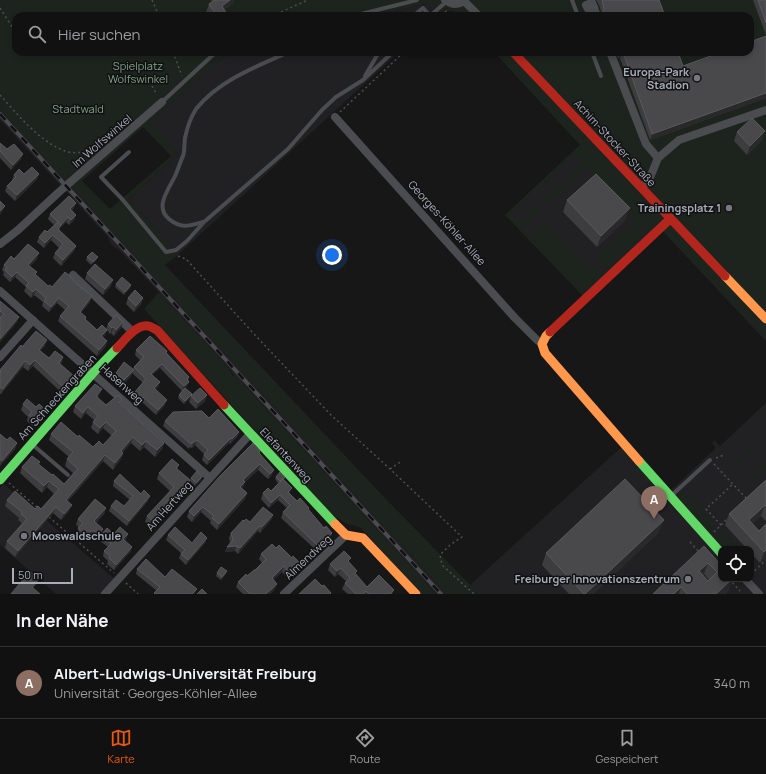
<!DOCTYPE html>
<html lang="de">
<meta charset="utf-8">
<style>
body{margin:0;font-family:Manrope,sans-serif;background:#1a1a1a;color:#f1f3f6}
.controls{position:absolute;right:12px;bottom:12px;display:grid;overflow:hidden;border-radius:8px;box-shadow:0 2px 6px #0003}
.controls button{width:36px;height:36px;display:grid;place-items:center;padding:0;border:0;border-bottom:1px solid #303131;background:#111;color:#f1f3f6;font:20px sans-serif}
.scale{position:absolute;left:12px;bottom:10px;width:61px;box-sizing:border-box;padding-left:4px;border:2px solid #a8adb8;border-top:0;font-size:11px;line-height:14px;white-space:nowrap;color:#a8adb8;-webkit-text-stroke:3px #111113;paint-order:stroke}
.you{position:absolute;left:332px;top:255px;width:14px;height:14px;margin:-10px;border:3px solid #fff;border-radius:50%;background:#1a73e8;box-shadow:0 0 0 6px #1a73e833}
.badge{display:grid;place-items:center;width:26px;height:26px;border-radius:50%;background:#ea580c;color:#fff;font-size:13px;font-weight:700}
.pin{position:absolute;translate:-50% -33px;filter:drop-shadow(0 1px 2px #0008)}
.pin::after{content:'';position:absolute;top:21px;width:14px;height:12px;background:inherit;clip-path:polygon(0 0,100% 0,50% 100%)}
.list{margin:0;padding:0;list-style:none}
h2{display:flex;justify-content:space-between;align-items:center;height:52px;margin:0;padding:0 16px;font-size:17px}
h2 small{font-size:13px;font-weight:400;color:#9c9d9f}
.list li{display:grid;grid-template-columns:26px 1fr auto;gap:12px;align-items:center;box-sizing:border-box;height:72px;padding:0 16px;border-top:1px solid #303131}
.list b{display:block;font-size:15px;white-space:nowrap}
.list p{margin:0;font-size:13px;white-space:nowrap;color:#9c9d9f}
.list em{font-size:13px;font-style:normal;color:#9c9d9f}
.icon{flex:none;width:22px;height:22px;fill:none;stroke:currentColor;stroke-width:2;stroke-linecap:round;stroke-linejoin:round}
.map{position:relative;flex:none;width:766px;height:594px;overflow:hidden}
.search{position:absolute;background:#111;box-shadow:0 2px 6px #0003;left:12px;right:12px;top:12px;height:44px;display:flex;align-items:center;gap:10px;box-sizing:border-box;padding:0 14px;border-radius:12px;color:#9c9d9f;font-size:15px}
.sheet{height:124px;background:#111}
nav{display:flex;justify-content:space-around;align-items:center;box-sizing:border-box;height:56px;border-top:1px solid #303131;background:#111;font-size:11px;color:#9c9d9f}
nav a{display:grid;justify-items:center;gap:2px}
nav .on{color:#ea580c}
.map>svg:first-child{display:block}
.built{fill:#212123;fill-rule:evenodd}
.green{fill:#1d241e;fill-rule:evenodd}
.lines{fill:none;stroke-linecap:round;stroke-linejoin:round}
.path{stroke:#4d4e52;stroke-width:1.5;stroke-dasharray:2 3;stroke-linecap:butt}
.lane{stroke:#4b4c50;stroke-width:4}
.street{stroke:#4b4c50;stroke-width:8}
.fast{stroke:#63d668;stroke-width:9}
.slow{stroke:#ff974d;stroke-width:9}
.jam{stroke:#b3261e;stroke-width:9}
.rail-casing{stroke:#4b4c4f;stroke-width:4}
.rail{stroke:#111113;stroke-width:2.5;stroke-dasharray:8;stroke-linecap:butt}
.wall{fill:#3d3d3f;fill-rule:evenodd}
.shaded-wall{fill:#29292a}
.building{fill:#49494c;stroke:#58595d;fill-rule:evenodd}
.poi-dot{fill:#757880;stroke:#111113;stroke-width:1.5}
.labels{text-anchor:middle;stroke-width:3;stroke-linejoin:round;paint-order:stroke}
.park-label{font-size:11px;fill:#7fa381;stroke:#111113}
.poi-label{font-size:11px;font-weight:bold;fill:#a8adb8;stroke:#111113;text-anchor:end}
.street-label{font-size:11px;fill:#a8adb8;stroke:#111113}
</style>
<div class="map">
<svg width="766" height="594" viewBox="0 0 766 594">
<rect width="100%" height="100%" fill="#171717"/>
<!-- built -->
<g class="built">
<polygon points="430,3 435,3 442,12 439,16 377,16"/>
<polygon points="239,52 399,52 179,254 129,199 178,154 150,122 223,57"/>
<polygon points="0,109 74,188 447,594 436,594 242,383 236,379 229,368 172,307 162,299 159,292 120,251 115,248 110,243 108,237 0,120"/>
<polygon points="580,145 663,231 588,301 505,215"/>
<path d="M766,403V594H479L470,585L628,441L671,490L716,448L712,443L714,440L720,446ZM721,549H751V579H721Z"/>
<polygon points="4,484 117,581 105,594 56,594 0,545 0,488"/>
</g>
<!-- green -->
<g class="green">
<path d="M0,0H766V341L654,222V225L607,269L596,258L632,225L633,218L624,210L586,167L570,183L566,179L582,163L574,154L509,215L518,224L538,206L542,209L521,228L530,238L550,219L553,223L550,227L582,260V261L589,268L593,264L603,274L582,295L505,215L580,145L494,52H750V16H461L453,11L442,12L435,3H430L377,16H16V52H239L223,57L151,122L178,154L129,199L179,254L165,265L383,496L479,594H447L0,109ZM143,127L171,156L110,209L82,181Z"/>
<polygon points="562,183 566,187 546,205 542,201"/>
<polygon points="159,292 162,299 172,307 229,368 232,375 242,383 436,594 421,594 361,528 345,523 328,511 144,309"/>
<polygon points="751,444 754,447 737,463 734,460"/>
<polygon points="766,461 766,467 752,480 749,477"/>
<polygon points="683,490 716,525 709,532 676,496"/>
<polygon points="720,529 739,549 725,549 713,536"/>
<polygon points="659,576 666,583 654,594 647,594 644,591 646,589 650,593 661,582 657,578"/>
</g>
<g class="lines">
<!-- path -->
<g class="path">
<polyline points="152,0 159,16"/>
<polyline points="0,8 16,33"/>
<polyline points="272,16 308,0"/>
<polyline points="442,16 447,10"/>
<polyline points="39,52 44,53 48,52"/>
<polyline points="173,52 182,76"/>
<polyline points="152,86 157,95"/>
<path d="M0,95C18,115 40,142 65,151C72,154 82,152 90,152L92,154"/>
<polyline points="340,112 404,52"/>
<polyline points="178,256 186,259 253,333 331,415 390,469 462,537 450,545 440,555 442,565 474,594"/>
<polyline points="716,458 724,455"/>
<polyline points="714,464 747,499"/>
<polyline points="390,469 402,461"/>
<polyline points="9,483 38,508"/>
<polyline points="49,517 114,573"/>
<polyline points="721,525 706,509 733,484"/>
<polyline points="714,532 728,518"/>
<polyline points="690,542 699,552"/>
<polyline points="751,574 766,560"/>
<polyline points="729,579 740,591"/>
<polyline points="126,583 138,594"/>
</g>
<!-- lane -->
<g class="lane">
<polyline points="572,0 578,16"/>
<polyline points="353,16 417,0"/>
<polyline points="396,16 399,15 402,16"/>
<polyline points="413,16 423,8 430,16 447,1"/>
<polyline points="592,52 601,76"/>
<polyline points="365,76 379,52"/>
<polyline points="162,102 216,52"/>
<polyline points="129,152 101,177 122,199 166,252 176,250 187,241 204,222 288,149 322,110 336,97 363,80 393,52"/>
<path d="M203,222C189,226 181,229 169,219C154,207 169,189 175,176C178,170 180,162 183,156C185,150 184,144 185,138C187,128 191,117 196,109C218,81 257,66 289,52"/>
<polyline points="33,445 68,475"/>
<polyline points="671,496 710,460"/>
</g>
<!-- street -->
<g class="street">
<path d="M445,0C452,5 459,5 465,0"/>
<polyline points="591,0 597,16"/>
<polyline points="464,1 479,16"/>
<polyline points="586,5 588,9 594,7"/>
<polyline points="610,52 646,144 658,158"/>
<polyline points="335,117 515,318 537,340 542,344"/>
<polyline points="641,187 649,180 658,158 679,140 766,110"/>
<polyline points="0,244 18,230 59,192 162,102"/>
<polyline points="73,275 133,332"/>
<polyline points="0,291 210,478"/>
<polyline points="0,357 33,320"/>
<polyline points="745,579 759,594"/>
<polyline points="105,594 250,434"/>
<polyline points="284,594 346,535"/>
</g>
<!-- fast -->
<g class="fast">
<polyline points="224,405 335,524"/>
<polyline points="639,461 721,553"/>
<polyline points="0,480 93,373 117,348"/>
</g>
<!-- slow -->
<g class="slow">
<polyline points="725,276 766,319"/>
<polyline points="550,332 546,336 542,344 545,353 639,461"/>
<polyline points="335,524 346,535 363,538 416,594"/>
</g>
<!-- jam -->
<g class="jam">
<polyline points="513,52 725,276"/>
<polyline points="550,332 670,219"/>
<path d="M117,348C124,341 136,324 148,326C151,326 154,329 157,330L224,405"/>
</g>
<defs>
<polyline id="rail" points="0,114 441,594"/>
</defs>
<!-- rail casing -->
<use href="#rail" class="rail-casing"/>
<!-- rail -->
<use href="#rail" class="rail"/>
</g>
<!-- wall -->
<g class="wall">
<polygon points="211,0 234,0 233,3 224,10 227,14 227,16 209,16 206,12 209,4 212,2"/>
<polygon points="596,0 659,0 665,16 602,16 602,14 599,5"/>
<polygon points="753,0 766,0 766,35"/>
<polygon points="766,36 766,98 650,140 620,58 618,58 616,52 678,52 683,66"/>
<polygon points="737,132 762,140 747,155 734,141"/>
<polygon points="0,143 7,149 21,159 11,170 0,158"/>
<polygon points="39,174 37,179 15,201 5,191 7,186 13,181 12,180 14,175"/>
<polygon points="567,200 625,220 597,247 563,212"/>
<polygon points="76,203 74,208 72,210 76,215 74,220 69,225 66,222 60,228 59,231 76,246 74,251 61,266 53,258 55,253 59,248 51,240 44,248 37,242 39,237 47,232 54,225 48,219 50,214"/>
<polygon points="87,257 98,257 96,260 91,265 86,260"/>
<polygon points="14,259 37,259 30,266 36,275 48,286 52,287 70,277 74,280 73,281 90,302 81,313 85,319 97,330 106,329 108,324 121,328 114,336 111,333 110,334 107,330 105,335 103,337 107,341 105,347 97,356 58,321 60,316 65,310 57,303 49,312 42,306 43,302 34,295 31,298 24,291 26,287 15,277 10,282 3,275 4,272 2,270 4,265"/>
<polygon points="87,273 111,286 103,295 85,279"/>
<polygon points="116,284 131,285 130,288 124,295 115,287"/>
<polygon points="128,298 143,298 141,304 134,312 126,304"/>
<polygon points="0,301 17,322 0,342"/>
<polygon points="45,346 40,351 49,358 63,357 60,364 73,383 63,394 33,366 28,371 23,367 1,394 0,394 0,370 22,347"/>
<polygon points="136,350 167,353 189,377 188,380 187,386 185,388 192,394 191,397 184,404 178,398 179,395 182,391 160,368 152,375 160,382 158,387 155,390 165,405 156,415 142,402 139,405 132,398 134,393 143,383 132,373 131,376 122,386 114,379 116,373 133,369 134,367 140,360 135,355"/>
<polygon points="207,395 205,401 196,409 189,402 191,396"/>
<polygon points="99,396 98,398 106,405 121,403 164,443 162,449 155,457 144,447 140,451 131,443 123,452 123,453 121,459 113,470 103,461 68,501 69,511 61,520 53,513 15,557 5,548 7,541 22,523 18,520 19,518 5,506 7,500 35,509 41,509 54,494 47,487 42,493 20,473 22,467 39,464 52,475 64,484 73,473 65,466 67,459 69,457 49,440 51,434 78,437 93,447 103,445 112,436 103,428 98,434 91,428 93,422 94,420 86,413 81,419 73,412 75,406"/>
<polygon points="23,404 44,416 34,427 27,421 28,417 21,410"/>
<polygon points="209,418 239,432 237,437 230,444 229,443 207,465 202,460 204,454 195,445 192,448 190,447 189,449 163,426 165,421"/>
<polygon points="0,434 7,440 17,443 15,449 0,466"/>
<polygon points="260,453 272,475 268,479 258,470 245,482 243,487 242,488 247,493 245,499 217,530 210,523 211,521 201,512 192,522 187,517 189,511"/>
<polygon points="179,465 177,469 190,480 191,478 201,480 195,486 190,481 188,486 152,527 145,522 147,516 170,491 157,479 159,473"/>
<polygon points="276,477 285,477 284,480 290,493 289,494 297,501 309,510 331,538 317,551 281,518 283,512 287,508 278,500 269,508 261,499 263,493 271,491 278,483 275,479"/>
<polygon points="766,480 766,521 761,516 752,524 759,531 766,557 760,563 751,553 751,549 747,549 725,525 729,514"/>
<polygon points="114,481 148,501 127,526 109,511 111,506 124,506 130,500 113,486"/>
<polygon points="106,508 104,514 96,523 101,534 128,534 126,539 125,541 132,547 130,552 114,570 107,564 108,561 103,556 104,551 108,547 99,540 101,535 96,540 90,535 84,541 76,534 79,527 76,525 78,519"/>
<polygon points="273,515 271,520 260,533 258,531 238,554 235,551 225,552 227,547 230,543 229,538 231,533 244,521 250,522"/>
<polygon points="659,532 593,594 569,594 542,565 546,553"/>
<polygon points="168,535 192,543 207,538 205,543 186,565 179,558 181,553 166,540"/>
<path d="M704,546L729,590L725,594H653ZM704,574L709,580L708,581L703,575Z"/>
<polygon points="276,548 298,568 288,578 282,572 273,580 275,589 270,594 243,594 236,587 238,582 247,576 255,570 262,563 259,559 261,554"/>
<polygon points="349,562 356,575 367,587 394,590 392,594 348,594 342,589 346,581 338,574 335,577 328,570 330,564"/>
<polygon points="137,569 165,577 195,594 154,594 157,591 136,574"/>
<polygon points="227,571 226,574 221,580 216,576 217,573"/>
</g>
<!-- shaded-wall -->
<g class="shaded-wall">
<polygon points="230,0 234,0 233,3 219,13 222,6"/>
<polygon points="621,52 622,52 620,58 618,58"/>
<polygon points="766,93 766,98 650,140 652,134"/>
<polygon points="765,131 762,140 747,155 750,146"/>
<polygon points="23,154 21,159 11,170 13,165"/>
<polygon points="39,174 37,179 15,201 17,195"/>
<polygon points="76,203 74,208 68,214 70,209"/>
<polygon points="5,206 3,211 0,215 0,211"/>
<polygon points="630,208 625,220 597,247 601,236"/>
<polygon points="76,215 74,220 69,225 71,220"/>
<polygon points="68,217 66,222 60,228 59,231 58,229 61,225"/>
<polygon points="53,235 51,240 44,248 45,243"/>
<polygon points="76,246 74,251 61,266 63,260"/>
<polygon points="39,253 37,259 26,270 28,265"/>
<polygon points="98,257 96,260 91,265 93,262"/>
<polygon points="17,272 15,277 10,282 12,277"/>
<polygon points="113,280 111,286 103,295 105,289"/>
<polygon points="131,285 130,288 124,295 125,292"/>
<polygon points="36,289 34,295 31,298 33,292"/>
<polygon points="92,296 90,302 78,317 80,312"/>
<polygon points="59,298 57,303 49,312 51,307"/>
<polygon points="143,298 141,304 134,312 136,306"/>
<polygon points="19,317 17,322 0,342 0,339"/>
<polygon points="123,322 121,328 114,336 116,330"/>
<polygon points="114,327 111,333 110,334 112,328"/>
<polygon points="107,330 105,335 99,341 101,336"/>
<polygon points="47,340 45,346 37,355 39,350"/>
<polygon points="107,341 105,347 97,356 99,350"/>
<polygon points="63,357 62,363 57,368 59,363"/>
<polygon points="35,360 33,366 28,371 30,365"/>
<polygon points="25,361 23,367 1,394 3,389"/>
<polygon points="162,364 160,368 149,378 151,374"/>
<polygon points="134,370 131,376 122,386 124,380"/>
<polygon points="75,377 73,383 63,394 65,389"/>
<polygon points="160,382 158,387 152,393 154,388"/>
<polygon points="189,382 187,386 182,391 184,386"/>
<polygon points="102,389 99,396 94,401 97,395"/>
<polygon points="192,394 191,397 184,404 185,401"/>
<polygon points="207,395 205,401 196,409 198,403"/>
<polygon points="143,397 142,402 139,405 141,400"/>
<polygon points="167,400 165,405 156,415 158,410"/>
<polygon points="88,407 86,413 81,419 83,413"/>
<polygon points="46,410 44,416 34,427 36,422"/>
<polygon points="106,422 103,428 98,434 100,428"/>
<polygon points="239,432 237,437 230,444 232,439"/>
<polygon points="133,437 131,443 119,457 121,451"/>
<polygon points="231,438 229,443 207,465 209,460"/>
<polygon points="197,440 195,445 192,448 193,443"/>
<polygon points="146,441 144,447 140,451 142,445"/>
<polygon points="17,443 15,449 0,466 2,461"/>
<polygon points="164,443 162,449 155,457 157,450"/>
<polygon points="123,453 121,459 113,470 115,463"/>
<polygon points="105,455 103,461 63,506 66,500"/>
<polygon points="260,464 258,470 241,485 243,480"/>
<polygon points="274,470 272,475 268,479 270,474"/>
<polygon points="202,477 201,480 195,486 196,483"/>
<polygon points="190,480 188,486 152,527 154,522"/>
<polygon points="49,481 47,487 42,493 44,486"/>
<polygon points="245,482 243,487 238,492 240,487"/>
<polygon points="292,488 290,493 286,497 288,492"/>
<polygon points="247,493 245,499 217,530 219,524"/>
<polygon points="280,495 278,500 269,508 271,503"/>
<polygon points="150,496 148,501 127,526 129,521"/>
<polygon points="72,505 69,511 61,520 64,514"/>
<polygon points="765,505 761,516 745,531 749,520"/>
<polygon points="56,507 53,513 15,557 18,551"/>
<polygon points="203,507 201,512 192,522 194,516"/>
<polygon points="106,508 104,514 92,527 94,521"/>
<polygon points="273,515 271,520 260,533 262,527"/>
<polygon points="664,520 659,532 593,594 585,594"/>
<polygon points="260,526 258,531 238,554 240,548"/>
<polygon points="103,529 101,535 96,540 98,535"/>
<polygon points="93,530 90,535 84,541 86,535"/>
<polygon points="332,533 331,538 317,551 318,546"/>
<polygon points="128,534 126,539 121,544 123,539"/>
<polygon points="207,538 205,543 186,565 188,560"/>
<polygon points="236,546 235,551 225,552 227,547"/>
<polygon points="132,547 130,552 114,570 116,565"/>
<polygon points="766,550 766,557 760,563 764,552"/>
<polygon points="300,563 298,568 288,578 289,573"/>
<polygon points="708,563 704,574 695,583 699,571"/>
<polygon points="284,566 282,572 270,584 272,578"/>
<polygon points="341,568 338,574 335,577 337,571"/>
<polygon points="227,571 226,574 221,580 222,577"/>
<polygon points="39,579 37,584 30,592 32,587"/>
<polygon points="732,579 733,579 729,590 725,594 716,594"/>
<polygon points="277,584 275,589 270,594 266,594"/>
<polygon points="681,587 679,594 674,594"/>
<polygon points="197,589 195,594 192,594"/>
</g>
<!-- building -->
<g class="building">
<polygon points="215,0 230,0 222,6 227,14 225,16 217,16 209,4"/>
<polygon points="602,0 659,0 665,16 604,16 603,13 604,9"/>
<polygon points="758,0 766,0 766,23"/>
<polygon points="766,36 766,93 652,134 623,52 678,52 683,66 722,52 750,52 750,42"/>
<polygon points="752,118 765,131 750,146 737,132"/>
<polygon points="0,143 7,149 14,144 23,154 13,165 0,151"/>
<polygon points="32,167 39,174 17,195 7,186 16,177 14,175 19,169 24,174"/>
<polygon points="596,174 630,208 601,236 567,200"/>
<polygon points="69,196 76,203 70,209 76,215 71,220 68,217 61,225 50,214"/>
<polygon points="0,201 5,206 0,211"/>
<polygon points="58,222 61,225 58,229 76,246 63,260 55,253 63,244 53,235 45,243 39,237 45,230 47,232"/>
<polygon points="28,244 39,253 28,265 37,272 35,274 48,286 50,285 52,287 65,272 70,276 70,277 74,280 73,281 92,296 80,312 86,317 85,319 97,330 102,325 107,330 101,336 107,341 99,350 60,316 69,306 59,298 51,307 44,301 46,298 36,289 33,292 26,286 29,283 17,272 12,277 5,270 7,267 4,265 11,256 14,259"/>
<polygon points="92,252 98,257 93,262 87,257"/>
<polygon points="95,264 113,280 105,289 87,273"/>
<polygon points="122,277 131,285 125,292 116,284"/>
<polygon points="135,290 143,298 136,306 128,298"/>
<polygon points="0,301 19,317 0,339 0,318 4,314 0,311"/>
<polygon points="116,315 123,322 116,330 114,327 112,328 108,324"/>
<polygon points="36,331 47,340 39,350 49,358 55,351 63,357 59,363 75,377 65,389 35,360 30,365 25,361 3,389 0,387 0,373 1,372 0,371 0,370 21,345 22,347"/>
<polygon points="150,336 167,351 166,353 189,377 187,379 189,382 184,386 162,364 151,374 160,382 154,388 167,400 158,410 143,397 141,400 134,393 146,379 134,367 144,357 136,350"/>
<polygon points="124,362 134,370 124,380 116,373"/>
<polygon points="95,384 102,389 97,395 97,397 106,405 118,395 122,399 119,402 164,443 157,450 146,441 142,445 133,437 121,451 123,453 115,463 105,455 66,500 72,505 64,514 56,507 18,551 7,541 27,519 21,514 22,512 7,500 15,491 35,509 38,506 41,509 59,489 49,481 44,486 22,467 32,456 40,462 38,464 52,475 53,474 64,484 78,469 67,459 73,452 51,434 61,422 78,437 79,435 93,447 99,441 103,445 116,431 106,422 100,428 93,422 98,416 88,407 83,413 75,406"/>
<polygon points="185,388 192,394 185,401 179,395"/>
<polygon points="200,388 207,395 198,403 191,396"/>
<polygon points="27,399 36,407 39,404 46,410 36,422 29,415 32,412 23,404"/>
<polygon points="218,409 239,432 232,439 231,438 209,460 204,455 208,450 197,440 193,443 192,442 191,444 165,421 173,412 202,411 209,418"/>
<polygon points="0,434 7,440 10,437 17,443 2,461 0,459"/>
<polygon points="253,443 260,451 259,453 274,470 270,474 260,464 243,480 245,482 240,487 247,493 219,524 212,518 214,516 203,507 194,516 189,511 220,476"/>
<polygon points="172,459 179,465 176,468 190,480 154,522 147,516 174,487 159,473"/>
<polygon points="197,471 202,477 196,483 191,478"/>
<polygon points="280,472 285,477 280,481 276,477"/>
<polygon points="120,474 141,494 144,490 150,496 129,521 111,506 116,500 124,506 133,496 114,481"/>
<polygon points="283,479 292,488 288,492 297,501 300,498 309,508 308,509 324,528 326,526 332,533 318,546 283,512 290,505 280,495 271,503 263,493 268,488 271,491"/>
<polygon points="625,479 664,520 585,594 584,594 546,553"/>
<polygon points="766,480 766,506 765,505 749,520 759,531 766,524 766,550 764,552 729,514"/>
<polygon points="95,499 106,508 94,521 103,529 98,535 93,530 86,535 78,528 83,523 78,519"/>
<polygon points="263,507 273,515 262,527 260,526 240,548 236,546 227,547 233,540 231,533 243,520 244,521 246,519 250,522"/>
<polygon points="120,527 128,534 123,539 132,547 116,565 109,558 110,556 104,551 111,544 101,535 107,528 114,534"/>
<polygon points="175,527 192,543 201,532 207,538 188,560 181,554 185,550 168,535"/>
<polygon points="272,544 276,548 279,545 292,558 293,556 300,563 289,573 284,566 272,578 277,584 266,594 250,594 238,582 246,574 247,576 254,570 255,570 266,559 261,554"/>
<path d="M704,546L721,565V579H732L716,594H687L681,587L674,594H653ZM708,563L717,572L708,581L699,571Z"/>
<polygon points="344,551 351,558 348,561 357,571 355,573 367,587 379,575 394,590 390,594 369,594 366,591 363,594 356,594 345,583 350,578 341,568 337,571 330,564"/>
<polygon points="146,559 165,577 172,569 197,589 192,594 155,594 154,593 160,587 137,569"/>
<polygon points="221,567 227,571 222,577 217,573"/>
<polygon points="30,571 39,579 32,587 40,594 11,594"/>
<polygon points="315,579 322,586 324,585 331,593 330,594 299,594"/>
<polygon points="202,589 207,594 197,594"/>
</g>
<!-- markers -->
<g class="poi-dot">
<circle cx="697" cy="78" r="4"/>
<circle cx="729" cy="208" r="4"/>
<circle cx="24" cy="536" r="4"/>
<circle cx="688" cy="579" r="4"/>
</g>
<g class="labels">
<!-- park labels -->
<g class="park-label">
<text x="138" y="70">Spielplatz<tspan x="138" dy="13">Wolfswinkel</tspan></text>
<text x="78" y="113">Stadtwald</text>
</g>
<!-- poi labels -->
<g class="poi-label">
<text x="689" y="76">Europa-Park<tspan x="689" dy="13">Stadion</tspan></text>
<text x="721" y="212">Trainingsplatz 1</text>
<text x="32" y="540" text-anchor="start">Mooswaldschule</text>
<text x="680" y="583">Freiburger Innovationszentrum</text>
</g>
<!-- street labels -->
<g class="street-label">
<text transform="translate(102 141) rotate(-41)" y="4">Im Wolfswinkel</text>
<text transform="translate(615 143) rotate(47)" y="4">Achim-Stocker-Straße</text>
<text transform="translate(447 223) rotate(48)" y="4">Georges-Köhler-Allee</text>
<text transform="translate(122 384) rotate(42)" y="4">Hasenweg</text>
<text transform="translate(57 397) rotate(-48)" y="4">Am Schneckengraben</text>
<text transform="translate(286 455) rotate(47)" y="4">Elefantenweg</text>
<text transform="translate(169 506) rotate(-48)" y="4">Am Hertweg</text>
<text transform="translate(308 557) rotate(-43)" y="4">Almendweg</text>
</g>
</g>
</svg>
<div class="controls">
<button><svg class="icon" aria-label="locate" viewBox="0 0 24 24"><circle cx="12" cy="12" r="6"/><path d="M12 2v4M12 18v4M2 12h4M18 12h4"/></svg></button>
</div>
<div class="scale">50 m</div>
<div class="you"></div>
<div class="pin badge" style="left:654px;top:519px;background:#8d6e63">A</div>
<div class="search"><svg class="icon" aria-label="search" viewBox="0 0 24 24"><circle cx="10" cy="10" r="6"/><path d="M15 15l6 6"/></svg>Hier suchen</div>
</div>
<section class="sheet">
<h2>In der Nähe<small></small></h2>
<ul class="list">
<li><span class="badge" style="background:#8d6e63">A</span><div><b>Albert-Ludwigs-Universität Freiburg</b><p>Universität · Georges-Köhler-Allee</p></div><em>340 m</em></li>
</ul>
</section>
<nav>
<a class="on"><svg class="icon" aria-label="map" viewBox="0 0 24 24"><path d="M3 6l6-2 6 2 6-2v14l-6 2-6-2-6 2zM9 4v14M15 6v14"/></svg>Karte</a>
<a><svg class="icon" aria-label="directions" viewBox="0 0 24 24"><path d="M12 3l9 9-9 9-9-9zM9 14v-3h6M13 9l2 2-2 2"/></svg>Route</a>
<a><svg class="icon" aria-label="saved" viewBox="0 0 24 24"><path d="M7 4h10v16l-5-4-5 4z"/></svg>Gespeichert</a>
</nav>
